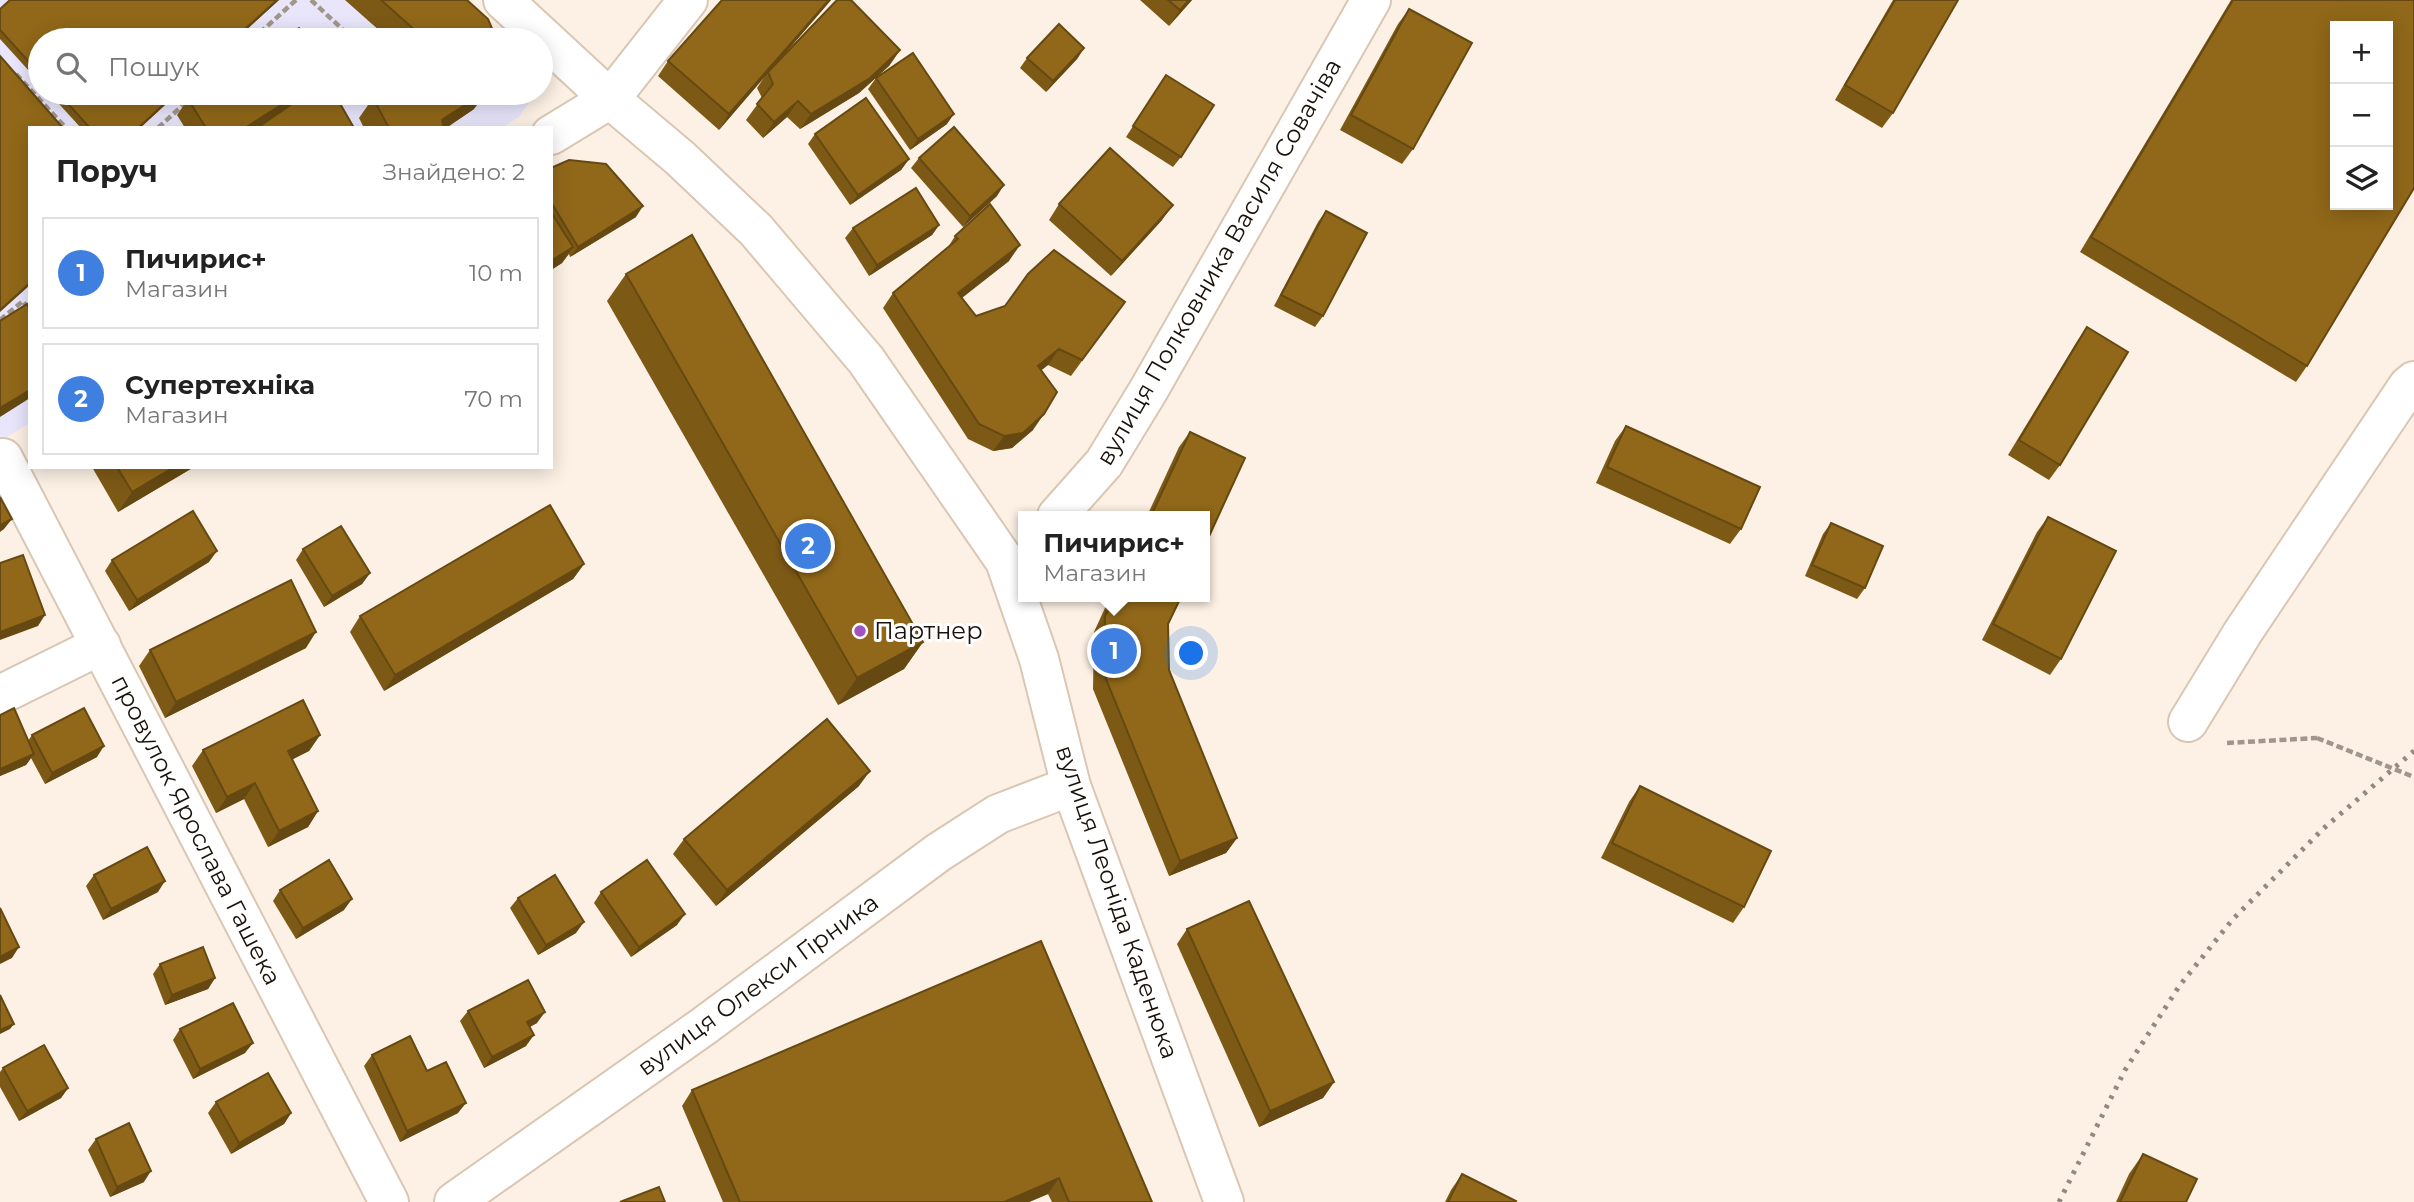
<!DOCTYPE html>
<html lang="uk">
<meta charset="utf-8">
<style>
body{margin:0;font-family:Montserrat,sans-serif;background:#f2f2f2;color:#222}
.controls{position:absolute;right:21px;top:21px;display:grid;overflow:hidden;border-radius:0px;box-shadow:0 4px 18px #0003}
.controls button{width:63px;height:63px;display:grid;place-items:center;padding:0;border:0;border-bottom:2px solid #e0e0e0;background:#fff;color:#222;font:35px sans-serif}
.you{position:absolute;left:1192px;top:654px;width:24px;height:24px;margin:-18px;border:5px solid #fff;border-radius:50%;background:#1a73e8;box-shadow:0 0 0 10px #1a73e833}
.badge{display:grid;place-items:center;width:46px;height:46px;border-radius:50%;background:#1a73e8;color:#fff;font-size:23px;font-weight:700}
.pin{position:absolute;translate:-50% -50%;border:4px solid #fff;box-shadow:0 2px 7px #0006}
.popup{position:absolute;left:1018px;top:511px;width:192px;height:91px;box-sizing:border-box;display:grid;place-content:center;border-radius:0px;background:#fff;filter:drop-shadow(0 2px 5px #0005);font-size:23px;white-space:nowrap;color:#767676}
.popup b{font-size:26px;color:#222}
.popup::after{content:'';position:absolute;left:50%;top:100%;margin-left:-14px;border:14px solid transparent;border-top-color:#fff}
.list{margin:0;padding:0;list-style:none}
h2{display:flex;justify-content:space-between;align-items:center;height:91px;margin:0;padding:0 28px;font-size:30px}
h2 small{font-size:23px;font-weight:400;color:#767676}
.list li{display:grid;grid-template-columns:46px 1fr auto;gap:21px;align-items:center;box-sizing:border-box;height:112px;margin:0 14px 14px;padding:0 14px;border:2px solid #e0e0e0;border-radius:0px}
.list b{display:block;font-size:26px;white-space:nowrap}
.list p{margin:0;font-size:23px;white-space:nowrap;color:#767676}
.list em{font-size:23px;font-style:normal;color:#767676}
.icon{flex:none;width:38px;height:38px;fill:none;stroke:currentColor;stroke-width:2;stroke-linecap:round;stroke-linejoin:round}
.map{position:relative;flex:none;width:2414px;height:1202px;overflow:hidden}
.search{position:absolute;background:#fff;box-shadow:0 4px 18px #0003;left:28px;top:28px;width:525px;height:77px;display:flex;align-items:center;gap:18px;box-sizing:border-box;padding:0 24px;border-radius:38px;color:#767676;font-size:26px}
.panel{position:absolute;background:#fff;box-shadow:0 4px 18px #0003;left:28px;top:126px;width:525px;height:343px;border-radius:0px}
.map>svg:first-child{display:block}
.commercial{fill:#e9e6fc}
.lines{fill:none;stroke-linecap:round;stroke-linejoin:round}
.minor-casing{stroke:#dac7b3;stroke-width:42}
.path{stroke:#a0968c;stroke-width:4.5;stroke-dasharray:7 3.5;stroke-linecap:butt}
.minor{stroke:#fff;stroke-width:38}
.rail{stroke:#938980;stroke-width:5;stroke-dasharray:3.5 7;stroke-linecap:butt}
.path-bridge{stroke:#a0968c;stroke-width:4.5;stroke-dasharray:7 3.5;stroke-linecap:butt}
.wall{fill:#7d5916}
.shaded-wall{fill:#664912}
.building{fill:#916819;stroke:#664912;stroke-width:2;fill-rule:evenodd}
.poi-dot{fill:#a253c3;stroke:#fff;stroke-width:2.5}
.labels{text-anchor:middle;stroke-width:6;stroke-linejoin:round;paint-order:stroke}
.street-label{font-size:24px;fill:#19120b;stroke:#fff}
.poi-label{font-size:24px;fill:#19120b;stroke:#fff;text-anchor:start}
</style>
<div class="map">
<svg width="2414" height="1202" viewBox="0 0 2414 1202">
<rect width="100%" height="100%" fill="#fdf1e5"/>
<!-- commercial -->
<polygon class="commercial" points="0,0 461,0 503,40 40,40 40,93 534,93 532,99 519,117 502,128 30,128 30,423 0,441"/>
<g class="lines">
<defs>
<g id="minor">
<polyline points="503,0 610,99 680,158 756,230 866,360 1005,561 1039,659 1071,786 1224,1202"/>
<polyline points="551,135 610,99 688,0"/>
<polyline points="3,458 389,1202"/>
<polyline points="1057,516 1104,463 1148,391 1371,0"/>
<polyline points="0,695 101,645"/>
<polyline points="2188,722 2243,632 2408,386 2414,381"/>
<polyline points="454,1202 704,1026 939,852 998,814 1071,786"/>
</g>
</defs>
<!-- minor casing -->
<use href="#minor" class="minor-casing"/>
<!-- path -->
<g class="path">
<polyline points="311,0 354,40"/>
<polyline points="252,40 296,0"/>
<polyline points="16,74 66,128"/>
<polyline points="158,128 196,93"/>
<polyline points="0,320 23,301 30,311"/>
<polyline points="2227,743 2317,738"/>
</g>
<!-- minor -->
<use href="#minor" class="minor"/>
<!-- rail -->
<polyline class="rail" points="2059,1202 2125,1070 2180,985 2233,919 2324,828 2414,751"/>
<!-- path-bridge -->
<polyline class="path-bridge" points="2317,738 2414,777"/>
</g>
<!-- wall -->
<g class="wall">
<polygon points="10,0 279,0 235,40 40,40 40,83 0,39 0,9"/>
<polygon points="345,0 467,0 497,40 390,40"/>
<polygon points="722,0 831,0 776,64 900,50 889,66 859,93 800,129 787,117 763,138 746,120 762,98 757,88 765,76 719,130 658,76 668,61"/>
<polygon points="1140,0 1192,0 1169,26"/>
<polygon points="1893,0 1958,0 1893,113 1882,128 1835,100"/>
<polygon points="2231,0 2414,0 2307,366 2296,382 2080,252"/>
<polygon points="1409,9 1413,149 1402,164 1340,130 1398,24"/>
<polygon points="1084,48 1077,59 1046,92 1020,68 1027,58"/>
<polygon points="1166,75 1181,157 1173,167 1126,137"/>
<polygon points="876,78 947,124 910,150 868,89"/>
<polygon points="49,93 178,93 140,128 81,128"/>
<polygon points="373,98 474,109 446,128 364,128 359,118"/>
<polygon points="188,99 354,128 185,128 177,115"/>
<polygon points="815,134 909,159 901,170 850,205 808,144"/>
<polygon points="919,158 997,196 963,227 911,168"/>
<polygon points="551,168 636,217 570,257 569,254 562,263 551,270"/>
<polygon points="1059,204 1162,220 1111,276 1049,220"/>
<polygon points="1326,211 1323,316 1315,327 1274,306 1318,222"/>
<polygon points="939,225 932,235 869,276 845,238 853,228"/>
<polygon points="955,236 1009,261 962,297 976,316 1125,302 1071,376 1048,365 1041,370 1033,430 1012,448 993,451 968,439 883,308 893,293 947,249"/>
<polygon points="626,274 923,642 904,669 838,705 607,301"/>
<polygon points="2087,327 2060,465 2049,480 2008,455 2076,343"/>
<polygon points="1626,426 1741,529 1730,544 1596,483 1615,441"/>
<polygon points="1190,432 1205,516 1147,516 1179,447"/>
<polygon points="92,467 194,467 118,512"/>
<polygon points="2048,517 2061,659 2050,675 1982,640 2037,532"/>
<polygon points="1831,523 1865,588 1857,599 1805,576 1823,534"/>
<polygon points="303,549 370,573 362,584 324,607 296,560"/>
<polygon points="112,560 209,562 129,611 105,571"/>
<polygon points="584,564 573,579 384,691 350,632 360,616"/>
<polygon points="1110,597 1181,597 1168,624 1169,670 1237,838 1226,853 1169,876 1093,689 1094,632"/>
<polygon points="306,648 165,718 139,666 150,650"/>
<polygon points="0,715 28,741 32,735 97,757 45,784 31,758 26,765 0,776"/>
<polygon points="320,735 309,751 292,759 318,811 308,827 268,847 244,799 216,813 192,766 203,750"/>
<polygon points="859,786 716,906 673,854 684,839"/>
<polygon points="1640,786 1744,907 1733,923 1601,858 1629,802"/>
<polygon points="94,875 158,892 103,920 86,886"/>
<polygon points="280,890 344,910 296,939 273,901"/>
<polygon points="601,892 677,925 631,957 594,903"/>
<polygon points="518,898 576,933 538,955 510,908"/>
<polygon points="1187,929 1334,1082 1323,1098 1259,1127 1177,944"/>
<polygon points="1041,941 1152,1202 1052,1202 1048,1194 1029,1202 723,1202 682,1106 692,1090"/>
<polygon points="160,964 215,978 208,989 165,1005 153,974"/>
<polygon points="468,1011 537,1023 530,1027 526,1046 484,1068 460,1021"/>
<polygon points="180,1029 245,1053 193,1079 173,1040"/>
<polygon points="372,1055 427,1071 458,1113 400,1142 364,1066"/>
<polygon points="3,1068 68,1088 61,1098 19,1121 0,1087 0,1072"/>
<polygon points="216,1102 291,1113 284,1124 231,1154 208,1113"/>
<polygon points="96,1139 144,1182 110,1197 88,1150"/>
<polygon points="2143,1154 2186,1202 2116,1202 2129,1174"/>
<polygon points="1462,1174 1515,1202 1445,1202 1451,1190"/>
</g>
<!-- shaded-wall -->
<g class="shaded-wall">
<polygon points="277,0 279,0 235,40 233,40"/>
<polygon points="829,0 831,0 719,130 729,114"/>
<polygon points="1189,0 1192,0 1169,26 1180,10"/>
<polygon points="1084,48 1077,59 1046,92 1053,81"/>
<polygon points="900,50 889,66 859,93 800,129 811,114"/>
<polygon points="176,93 178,93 140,128 138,128"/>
<polygon points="300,93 313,93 259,128 245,128"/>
<polygon points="483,93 486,93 474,109 446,128 436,128 442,120"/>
<polygon points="798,101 787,117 763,138 774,122"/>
<polygon points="954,114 947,124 910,150 918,139"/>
<polygon points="909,159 901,170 850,205 858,195"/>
<polygon points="1004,185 997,196 963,227 970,216"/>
<polygon points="1173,205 1162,220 1111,276 1122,261"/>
<polygon points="643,206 636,217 570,257 578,247"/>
<polygon points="939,225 932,235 869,276 877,265"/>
<polygon points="1020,245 1009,261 948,309 958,293"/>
<polygon points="573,247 562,263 551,270 551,261"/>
<polygon points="30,283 30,285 0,312 0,310"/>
<polygon points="1059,349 1048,365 1028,381 1038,366"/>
<polygon points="30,390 30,398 0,417 0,408"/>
<polygon points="1044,414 1033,430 1012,448 993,451 1004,436"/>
<polygon points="174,467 194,467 118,512 132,492"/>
<polygon points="12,519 4,529 0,532 0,525"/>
<polygon points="217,551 209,562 129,611 137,600"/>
<polygon points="584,564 573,579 384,691 395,675"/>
<polygon points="370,573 362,584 324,607 332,596"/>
<polygon points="45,615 38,626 0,640 0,632"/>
<polygon points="316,632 306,648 165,718 176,702"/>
<polygon points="923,642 904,669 838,705 857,678"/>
<polygon points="320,735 309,751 278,767 288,751"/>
<polygon points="104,746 97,757 45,784 52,773"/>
<polygon points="34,754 26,765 0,776 0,769"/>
<polygon points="870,771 859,786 716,906 727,890"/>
<polygon points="255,783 244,799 216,813 227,797"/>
<polygon points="318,811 308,827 268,847 279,831"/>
<polygon points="1237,838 1226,853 1169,876 1180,861"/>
<polygon points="165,881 158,892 103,920 111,909"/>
<polygon points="352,899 344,910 296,939 303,928"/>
<polygon points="685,914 677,925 631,957 639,947"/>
<polygon points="584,922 576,933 538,955 546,945"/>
<polygon points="19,947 12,958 0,964 0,957"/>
<polygon points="215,978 208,989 165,1005 172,995"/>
<polygon points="545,1012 537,1023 519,1032 527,1022"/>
<polygon points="14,1024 10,1029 0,1034 0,1030"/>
<polygon points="534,1035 526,1046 484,1068 492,1057"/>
<polygon points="253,1043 245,1053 193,1079 200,1069"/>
<polygon points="1334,1082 1323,1098 1259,1127 1270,1111"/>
<polygon points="68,1088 61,1098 19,1121 27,1111"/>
<polygon points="466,1103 458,1113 400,1142 407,1131"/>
<polygon points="291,1113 284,1124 231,1154 239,1143"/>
<polygon points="151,1171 144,1182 110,1197 117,1187"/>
<polygon points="1059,1178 1048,1194 1029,1202 1004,1202"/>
</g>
<!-- building -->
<g class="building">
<polygon points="10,0 277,0 233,40 40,40 40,74 0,30 0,9"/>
<polygon points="381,0 467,0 488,19 497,40 426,40"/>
<polygon points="722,0 829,0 729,114 668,61"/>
<polygon points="837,0 851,0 900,50 870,78 811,114 798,101 774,122 757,104 773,84 768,72"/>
<polygon points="1168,0 1189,0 1180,10"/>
<polygon points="1895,0 1958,0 1893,113 1845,85"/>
<path d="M2233,0H2414V188L2307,366L2091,237ZM2335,26H2388V205H2335Z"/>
<polygon points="1409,9 1472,43 1413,149 1351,115"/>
<polygon points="1059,24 1084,48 1053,81 1027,58"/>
<polygon points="299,28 307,40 280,40"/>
<polygon points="913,53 954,114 918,139 876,78"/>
<polygon points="0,56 63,128 30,128 30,283 0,310"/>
<polygon points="1166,75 1214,105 1181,157 1133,126"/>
<polygon points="58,93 176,93 138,128 90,128"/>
<polygon points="198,93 300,93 245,128 206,128 188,99"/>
<polygon points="308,93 334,93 354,128 257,128"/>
<polygon points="379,93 483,93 442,120 444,128 389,128 373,98"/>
<polygon points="866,98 909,159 858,195 815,134"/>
<polygon points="954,127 1004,185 970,216 919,158"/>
<polygon points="1110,148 1173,205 1122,261 1059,204"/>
<polygon points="569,160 606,164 643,206 578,247 551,202 551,168"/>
<polygon points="916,188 939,225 877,265 853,228"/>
<polygon points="990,204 1020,245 958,293 976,316 1005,306 1028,274 1054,250 1125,302 1082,360 1059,349 1038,366 1057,392 1044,414 1023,433 1004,436 979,424 893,293 958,239 955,236"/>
<polygon points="1326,211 1367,233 1323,316 1281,295"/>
<polygon points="551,212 573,247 551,261"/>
<polygon points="692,235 923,642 857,678 626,274"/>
<polygon points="27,304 30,310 30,390 0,408 0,321"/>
<polygon points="2087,327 2128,352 2060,465 2019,440"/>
<polygon points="1626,426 1760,487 1741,529 1607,467"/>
<polygon points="1190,432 1245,458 1205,545 1205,516 1151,516"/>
<polygon points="117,467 174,467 132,492"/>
<polygon points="0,497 12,519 0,525"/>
<polygon points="550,505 584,564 395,675 360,616"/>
<polygon points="193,511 217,551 137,600 112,560"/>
<polygon points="2048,517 2116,551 2061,659 1993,624"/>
<polygon points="1831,523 1883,546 1865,588 1812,565"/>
<polygon points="341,526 370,573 332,596 303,549"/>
<polygon points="23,555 45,615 0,632 0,563"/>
<polygon points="291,580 316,632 176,702 150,650"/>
<polygon points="1114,597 1181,597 1168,624 1169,670 1237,838 1180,861 1104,674 1105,616"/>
<polygon points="303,700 320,735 288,751 318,811 279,831 255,783 227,797 203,750"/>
<polygon points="14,708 34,754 0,769 0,715"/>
<polygon points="84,708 104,746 52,773 32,735"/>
<polygon points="827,719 870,771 727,890 684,839"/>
<polygon points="1640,786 1771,851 1744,907 1612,843"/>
<polygon points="147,847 165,881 111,909 94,875"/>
<polygon points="329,860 352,899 303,928 280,890"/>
<polygon points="647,860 685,914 639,947 601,892"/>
<polygon points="555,875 584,922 546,945 518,898"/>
<polygon points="1249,901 1334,1082 1270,1111 1187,929"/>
<polygon points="0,908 19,947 0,957"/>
<polygon points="1041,941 1152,1202 1069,1202 1059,1178 1004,1202 740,1202 692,1090"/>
<polygon points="203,947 215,978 172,995 160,964"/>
<polygon points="528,980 545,1012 527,1022 534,1035 492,1057 468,1011"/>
<polygon points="0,995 14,1024 0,1030"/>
<polygon points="233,1003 253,1043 200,1069 180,1029"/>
<polygon points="410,1036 427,1071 446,1062 466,1103 407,1131 372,1055"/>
<polygon points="44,1045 68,1088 27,1111 3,1068"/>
<polygon points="268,1073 291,1113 239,1143 216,1102"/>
<polygon points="129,1123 151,1171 117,1187 96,1139"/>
<polygon points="2143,1154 2197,1179 2186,1202 2120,1202"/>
<polygon points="1462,1174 1516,1201 1515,1202 1448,1202"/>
<polygon points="659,1187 665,1202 620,1202"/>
</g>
<!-- markers -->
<circle class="poi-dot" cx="860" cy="631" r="7"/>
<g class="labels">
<!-- street labels -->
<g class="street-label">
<text transform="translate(1219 262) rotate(-60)" y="8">вулиця Полковника Василя Совачіва</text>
<text transform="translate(196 830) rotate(63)" y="8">провулок Ярослава Гашека</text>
<text transform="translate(1117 902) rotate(71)" y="8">вулиця Леоніда Каденюка</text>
<text transform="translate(758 985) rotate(-36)" y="8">вулиця Олекси Гірника</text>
</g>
<!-- poi labels -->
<g class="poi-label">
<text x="874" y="639">Партнер</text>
</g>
</g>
</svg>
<div class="controls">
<button>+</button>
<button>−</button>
<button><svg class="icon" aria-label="layers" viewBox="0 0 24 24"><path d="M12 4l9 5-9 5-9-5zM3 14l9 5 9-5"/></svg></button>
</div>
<div class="you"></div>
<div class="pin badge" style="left:1114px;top:651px;background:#3f7fe0">1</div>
<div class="popup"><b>Пичирис+</b>Магазин</div>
<div class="pin badge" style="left:808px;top:546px;background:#3f7fe0">2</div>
<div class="search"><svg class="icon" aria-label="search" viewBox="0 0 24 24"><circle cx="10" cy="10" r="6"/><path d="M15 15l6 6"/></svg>Пошук</div>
<section class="panel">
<h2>Поруч<small>Знайдено: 2</small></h2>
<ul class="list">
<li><span class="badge" style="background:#3f7fe0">1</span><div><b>Пичирис+</b><p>Магазин</p></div><em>10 m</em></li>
<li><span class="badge" style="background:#3f7fe0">2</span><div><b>Супертехніка</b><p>Магазин</p></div><em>70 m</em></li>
</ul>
</section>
</div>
